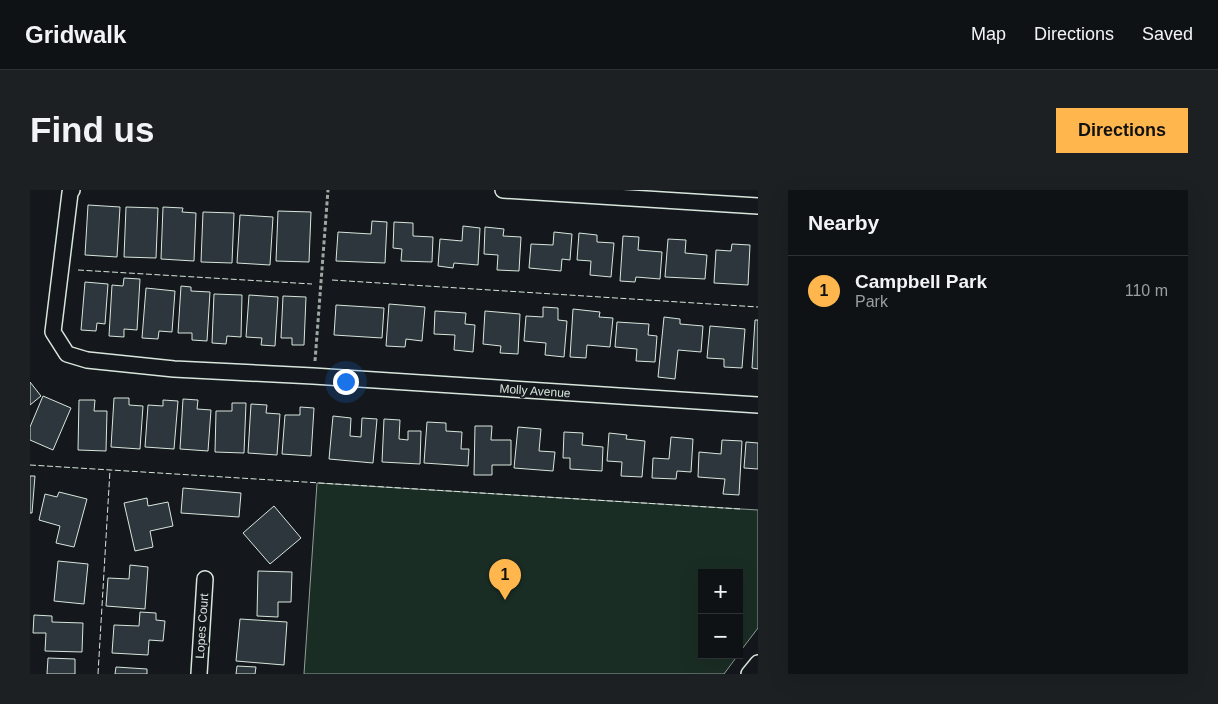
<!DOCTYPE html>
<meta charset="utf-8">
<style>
body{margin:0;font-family:Arial,sans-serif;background:#1d2022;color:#f1f3f6}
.controls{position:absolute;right:15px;bottom:15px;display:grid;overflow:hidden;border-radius:0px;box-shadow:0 5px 20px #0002}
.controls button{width:45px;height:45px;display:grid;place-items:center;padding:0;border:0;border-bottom:1px solid #2f3234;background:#0f1215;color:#f1f3f6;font:25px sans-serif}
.you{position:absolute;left:315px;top:191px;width:18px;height:18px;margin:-12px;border:4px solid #fff;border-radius:50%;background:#1a73e8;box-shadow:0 0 0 8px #1a73e833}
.badge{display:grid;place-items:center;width:32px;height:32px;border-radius:50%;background:#ffb74d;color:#111;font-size:16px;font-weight:700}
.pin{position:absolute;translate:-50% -41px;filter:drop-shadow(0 1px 2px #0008)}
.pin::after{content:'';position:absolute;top:26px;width:18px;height:15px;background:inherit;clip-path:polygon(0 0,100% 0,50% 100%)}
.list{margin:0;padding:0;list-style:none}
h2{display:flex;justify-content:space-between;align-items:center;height:65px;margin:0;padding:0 20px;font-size:21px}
h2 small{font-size:16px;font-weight:400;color:#9b9ea0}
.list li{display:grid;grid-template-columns:32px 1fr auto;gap:15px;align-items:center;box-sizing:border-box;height:70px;padding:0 20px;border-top:1px solid #2f3234}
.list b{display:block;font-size:19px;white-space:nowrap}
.list p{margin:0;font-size:16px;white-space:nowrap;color:#9b9ea0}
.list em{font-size:16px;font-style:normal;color:#9b9ea0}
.map{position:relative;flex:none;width:728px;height:484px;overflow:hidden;border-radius:0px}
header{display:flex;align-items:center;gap:30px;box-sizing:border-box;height:70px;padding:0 25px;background:#0f1215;border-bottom:1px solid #2f3234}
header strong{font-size:24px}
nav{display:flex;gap:28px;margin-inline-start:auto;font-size:18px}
.intro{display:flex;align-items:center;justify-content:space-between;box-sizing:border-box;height:120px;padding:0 30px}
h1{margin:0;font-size:35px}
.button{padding:12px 22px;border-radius:0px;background:#ffb74d;color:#111;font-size:18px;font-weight:700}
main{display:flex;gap:30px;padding:0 30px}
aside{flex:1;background:#0f1215;border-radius:0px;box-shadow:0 5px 20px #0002}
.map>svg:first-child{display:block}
.green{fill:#1a2d24;stroke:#939e99}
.building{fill:#2c363c;stroke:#d8e6dc}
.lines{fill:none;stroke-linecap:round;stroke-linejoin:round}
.minor-casing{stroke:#d8e6dc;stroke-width:18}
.path{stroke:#9da8a2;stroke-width:3;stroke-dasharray:4 2.5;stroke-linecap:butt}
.minor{stroke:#14181c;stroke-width:15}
.fence{stroke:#d8e6dc;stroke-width:1;stroke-dasharray:6 2.5;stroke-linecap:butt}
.labels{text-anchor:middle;stroke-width:4;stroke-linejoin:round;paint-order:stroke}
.street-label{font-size:12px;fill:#d8e6dc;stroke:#14181c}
</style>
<header>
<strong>Gridwalk</strong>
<nav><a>Map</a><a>Directions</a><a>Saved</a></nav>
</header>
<div class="intro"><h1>Find us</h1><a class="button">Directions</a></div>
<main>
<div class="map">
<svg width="728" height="484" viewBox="0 0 728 484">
<rect width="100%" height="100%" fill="#14181c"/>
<!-- green -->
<polygon class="green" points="287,293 728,320 728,438 709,463 709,383 672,383 672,465 708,465 694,484 274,484"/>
<!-- building -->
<g class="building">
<polygon points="58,15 90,17 87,67 55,65"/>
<polygon points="96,17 128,18 126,68 94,67"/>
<polygon points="133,17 153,18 152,22 166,23 164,71 131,69"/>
<polygon points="248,21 281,22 279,72 246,71"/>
<polygon points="173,22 204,23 202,73 171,72"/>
<polygon points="210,25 243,27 240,75 207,73"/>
<polygon points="342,31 357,32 355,73 306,71 308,42 341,44"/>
<polygon points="364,32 383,33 383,46 403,47 402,72 371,71 372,59 363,58"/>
<polygon points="433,36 450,38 448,75 424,73 423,78 408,76 410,49 432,51"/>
<polygon points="455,37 474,39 473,46 491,47 489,81 467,80 468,65 454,64"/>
<polygon points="524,42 542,44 540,70 532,69 531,81 499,78 501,54 523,55"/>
<polygon points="549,43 567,45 567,52 584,53 581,87 560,85 561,71 547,70"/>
<polygon points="593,46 609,47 608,60 632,62 630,89 606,87 605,92 590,91"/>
<polygon points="638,49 656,50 655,63 677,65 675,89 635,87"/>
<polygon points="702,54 720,55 718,95 684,93 686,60 701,61"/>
<polygon points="94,88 110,89 107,140 94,139 94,147 79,146 82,95 93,96"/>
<polygon points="55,92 78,94 75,134 67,133 66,141 51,140"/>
<polygon points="151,96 161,97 161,101 180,102 177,151 162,150 162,143 148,143"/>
<polygon points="116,98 145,101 142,142 129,141 128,149 112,148"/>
<polygon points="184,104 212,105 211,147 197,146 196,154 182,153"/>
<polygon points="219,105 248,107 245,156 231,155 232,148 216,147"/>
<polygon points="253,106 276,107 274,155 262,155 262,148 251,148"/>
<polygon points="359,114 395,117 392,151 376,149 375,157 356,156"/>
<polygon points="306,115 354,118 352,148 304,145"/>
<polygon points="513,117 528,118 528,130 537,131 534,167 515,165 516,153 494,151 496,126 513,127"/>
<polygon points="543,119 570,122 569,127 583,128 580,157 557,155 556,168 540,167"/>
<polygon points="405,121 436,123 435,134 445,135 443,162 424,160 425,145 404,144"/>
<polygon points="455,121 490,124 488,164 470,163 471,156 453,154"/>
<polygon points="634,127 650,129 650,134 673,136 671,162 648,160 645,189 628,187"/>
<polygon points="725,130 728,130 728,179 722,178"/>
<polygon points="587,132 619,134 618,145 627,146 625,172 606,171 607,159 585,157"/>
<polygon points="680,136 715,139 712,178 694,177 694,169 677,168"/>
<polygon points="0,192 11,206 0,215"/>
<polygon points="13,206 41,218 23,260 0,250 0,237"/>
<polygon points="84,208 99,208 99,215 113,216 110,259 81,257"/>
<polygon points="153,209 168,210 167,219 181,220 178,261 150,259"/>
<polygon points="49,210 65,210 64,221 77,221 76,261 48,260"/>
<polygon points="133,210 148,211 144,259 115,257 118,215 133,216"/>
<polygon points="202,213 216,213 214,263 185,262 186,221 202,221"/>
<polygon points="221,214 237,215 236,223 250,224 247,265 218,263"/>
<polygon points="270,217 284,218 281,266 252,264 255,225 270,225"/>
<polygon points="303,226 321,228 320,246 331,247 332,228 347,229 343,273 299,269"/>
<polygon points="354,229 370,230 369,249 378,250 378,241 391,241 390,274 352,272"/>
<polygon points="397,232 416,233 416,241 432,242 431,259 439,259 438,276 394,273"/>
<polygon points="445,236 462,236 461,250 481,250 481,275 462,275 462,285 444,285"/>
<polygon points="488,237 511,239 509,261 525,262 523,281 484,278"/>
<polygon points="534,242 553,243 552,255 573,257 572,281 540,279 540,268 533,268"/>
<polygon points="579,243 597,245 596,249 615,251 612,287 591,286 592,272 577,271"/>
<polygon points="641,247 663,249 661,282 647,281 646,289 622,288 623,268 639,269"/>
<polygon points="692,250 712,251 709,305 693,304 695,289 668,287 669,262 691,264"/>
<polygon points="716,252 728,253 728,279 714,278"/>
<polygon points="0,286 5,286 2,323 0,323"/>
<polygon points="153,298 211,303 209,327 151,323"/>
<polygon points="29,302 57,309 44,357 26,353 30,336 9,330 15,304 27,307"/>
<polygon points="117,308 118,316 138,312 143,336 120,341 123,357 105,361 94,313"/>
<polygon points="244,316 271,348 240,374 213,343"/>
<polygon points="28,371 58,374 54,414 24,411"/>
<polygon points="100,375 118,377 115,419 76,416 78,388 99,389"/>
<polygon points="228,381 262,382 261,412 248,412 248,427 227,426"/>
<polygon points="110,422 126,423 126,430 135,431 133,451 119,450 118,465 82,463 84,435 109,436"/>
<polygon points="4,425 22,426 22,432 53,433 52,462 15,461 16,443 3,443"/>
<polygon points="210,429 257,432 254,475 206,471"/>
<polygon points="18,468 45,469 45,484 17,484"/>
<polygon points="207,476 226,477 225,484 206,484"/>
<polygon points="86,477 117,479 117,484 85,484"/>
</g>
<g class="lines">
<defs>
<g id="minor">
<polyline points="42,0 40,3 23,142 37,164 57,170 144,179 283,186 728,215"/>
<polyline points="473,0 728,16"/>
<polyline points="169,484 175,389"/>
<polyline points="719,484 728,473"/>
</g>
</defs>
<!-- minor casing -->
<use href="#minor" class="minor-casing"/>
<!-- path -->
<polyline class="path" points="285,171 298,0"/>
<!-- minor -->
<use href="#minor" class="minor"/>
<!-- fence -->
<g class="fence">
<polyline points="48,80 282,94"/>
<polyline points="302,90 728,117"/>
<polyline points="0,275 710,319"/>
<polyline points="68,484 80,280"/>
</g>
</g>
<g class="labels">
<!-- street labels -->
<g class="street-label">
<text transform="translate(505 201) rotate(4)" y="4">Molly Avenue</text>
<text transform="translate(172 436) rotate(-86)" y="4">Lopes Court</text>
</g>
</g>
</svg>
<div class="controls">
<button>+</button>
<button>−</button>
</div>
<div class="you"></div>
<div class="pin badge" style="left:475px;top:410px">1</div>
</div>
<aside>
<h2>Nearby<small></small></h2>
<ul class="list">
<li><span class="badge">1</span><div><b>Campbell Park</b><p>Park</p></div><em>110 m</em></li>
</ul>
</aside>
</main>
